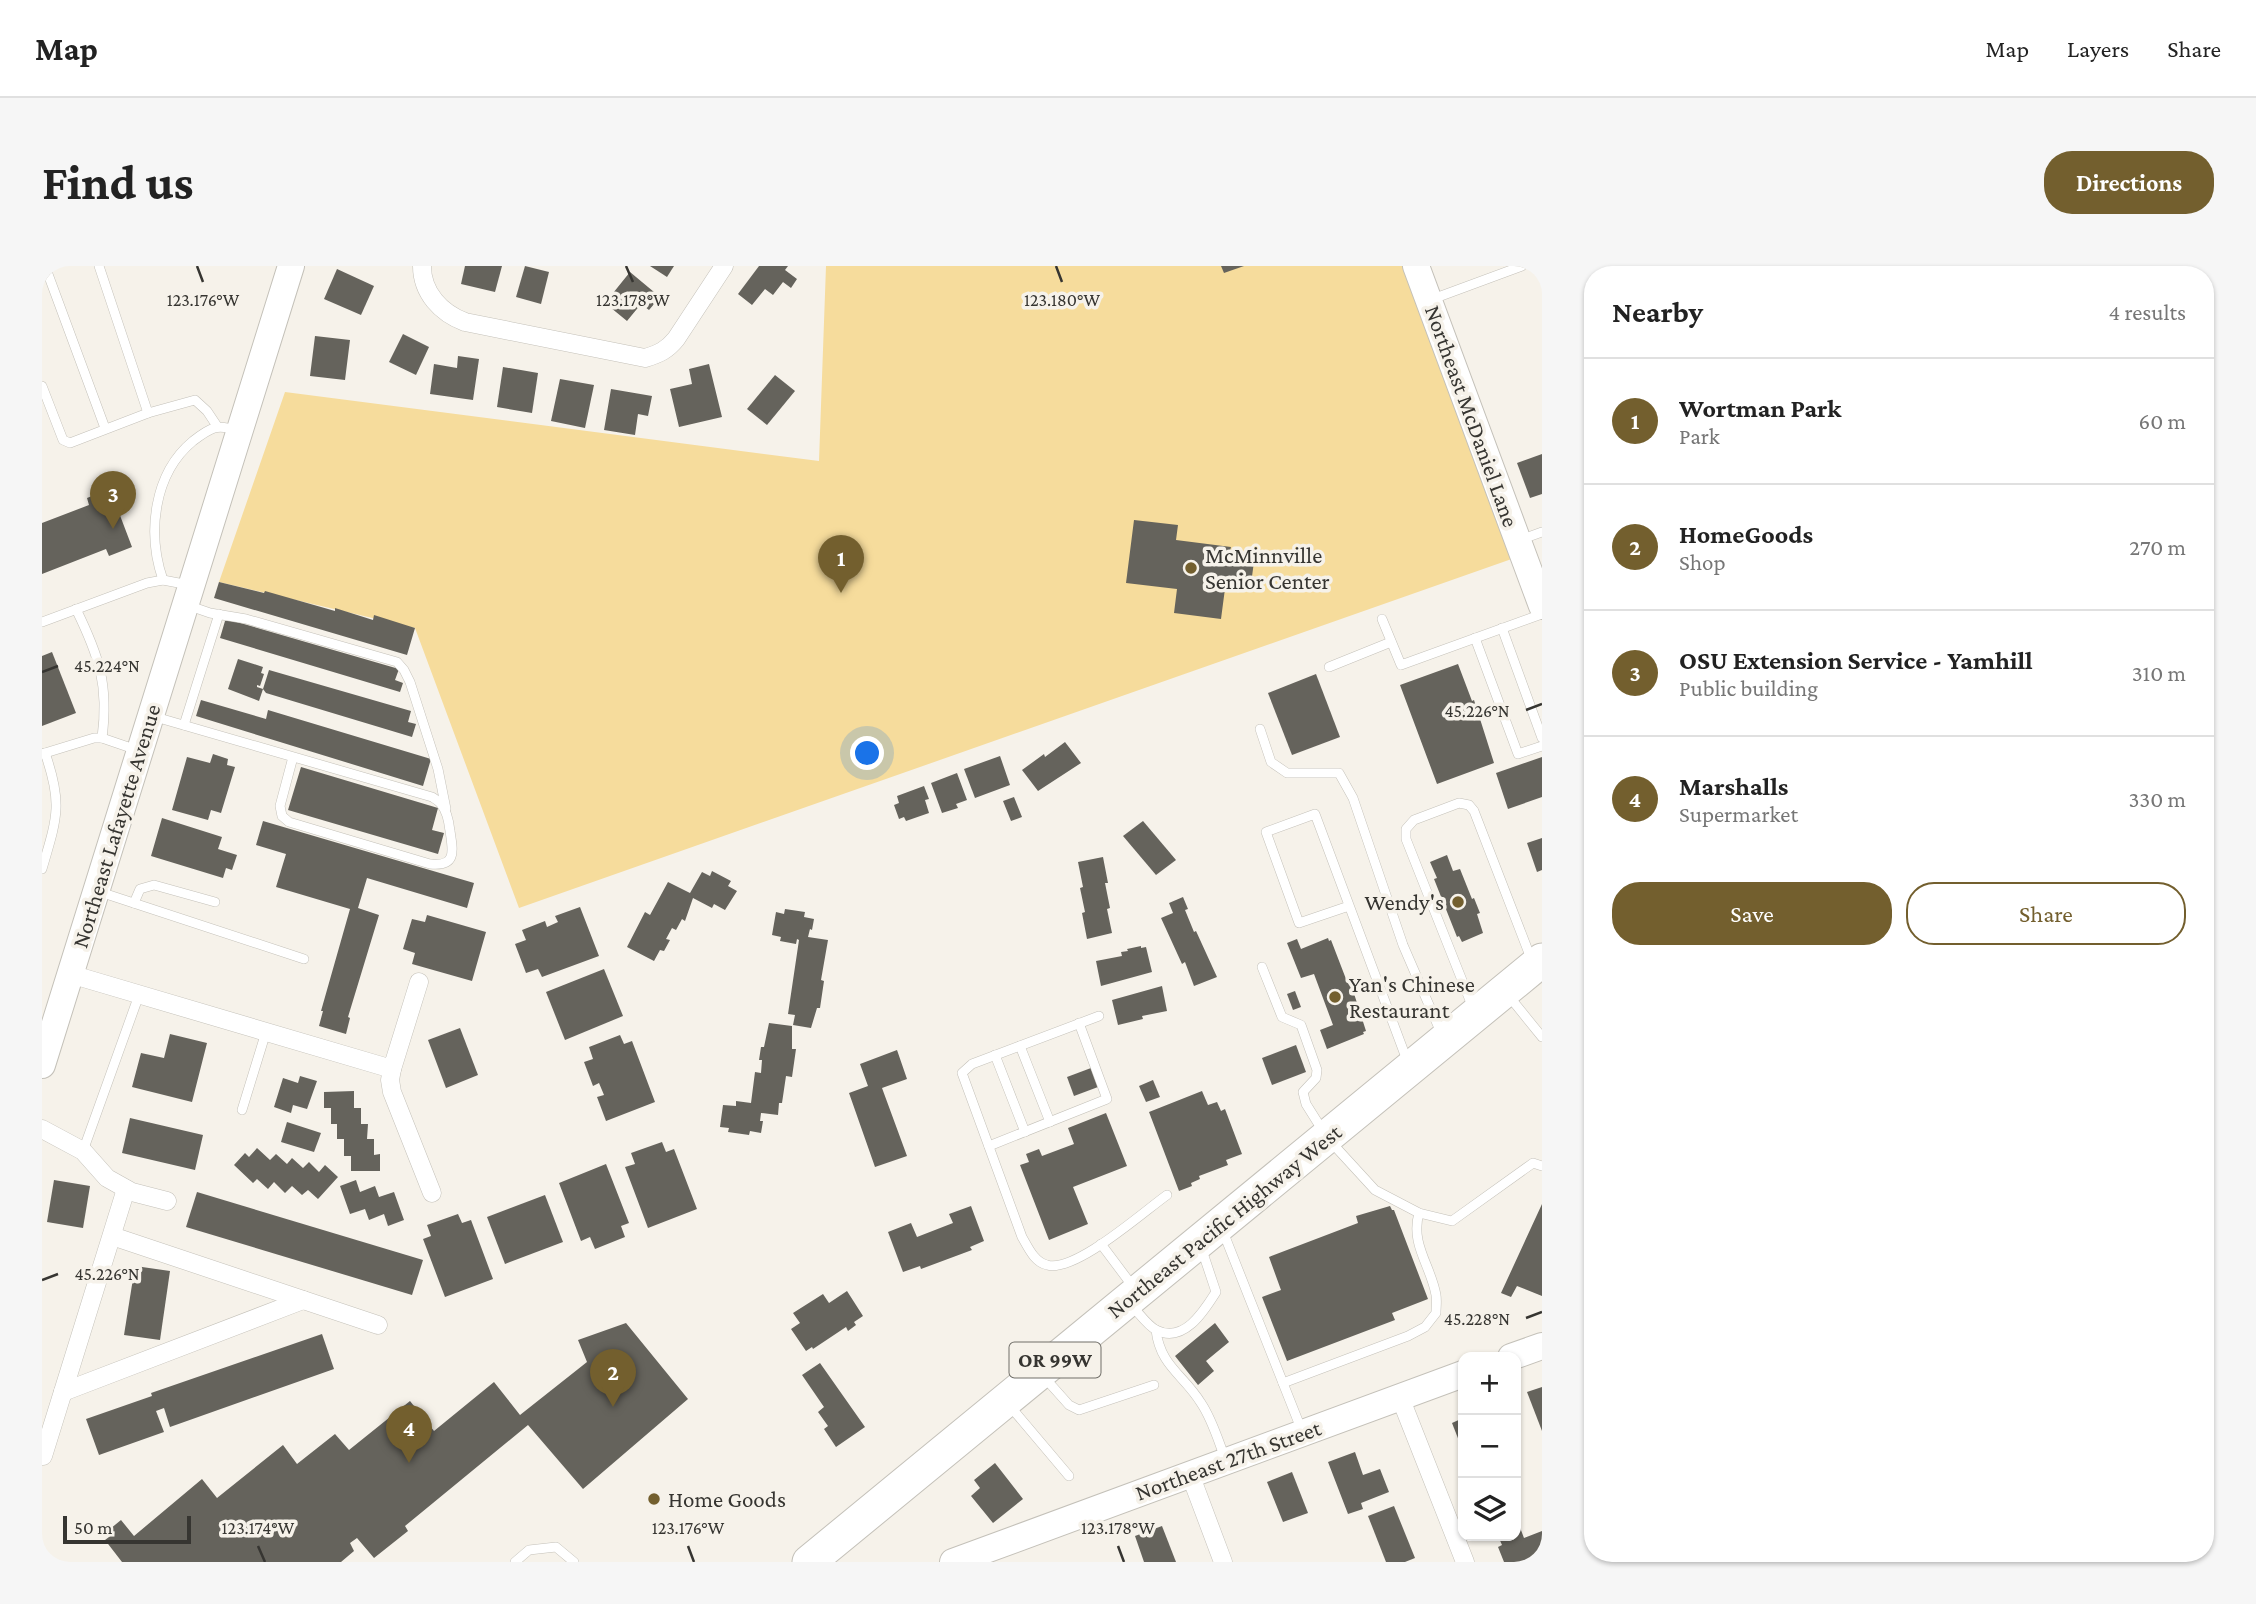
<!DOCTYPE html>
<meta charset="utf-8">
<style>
body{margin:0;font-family:"Crimson Pro",serif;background:#f6f6f6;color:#222}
.controls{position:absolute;right:21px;bottom:21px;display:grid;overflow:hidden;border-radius:14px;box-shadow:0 2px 5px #0004}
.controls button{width:63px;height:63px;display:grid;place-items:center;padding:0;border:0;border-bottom:2px solid #e0e0e0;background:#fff;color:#222;font:35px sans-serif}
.scale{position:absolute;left:21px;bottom:18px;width:128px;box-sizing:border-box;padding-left:7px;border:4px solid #363531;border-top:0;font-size:19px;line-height:24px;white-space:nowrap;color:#363531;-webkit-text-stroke:5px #f6f2ea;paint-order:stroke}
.you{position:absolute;left:826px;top:488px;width:24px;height:24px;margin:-18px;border:5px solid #fff;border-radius:50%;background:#1a73e8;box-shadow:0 0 0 10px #1a73e833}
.badge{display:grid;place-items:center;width:46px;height:46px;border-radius:50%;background:#735f2e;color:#fff;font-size:23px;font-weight:700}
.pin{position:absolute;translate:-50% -58px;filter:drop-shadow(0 2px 4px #0008)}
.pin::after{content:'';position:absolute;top:37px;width:24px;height:21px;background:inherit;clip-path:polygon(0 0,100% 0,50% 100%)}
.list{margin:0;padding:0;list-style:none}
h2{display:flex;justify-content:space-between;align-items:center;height:91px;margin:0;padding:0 28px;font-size:30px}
h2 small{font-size:23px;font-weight:400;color:#767676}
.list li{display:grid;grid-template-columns:46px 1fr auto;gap:21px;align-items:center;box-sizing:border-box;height:126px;padding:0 28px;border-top:2px solid #e0e0e0}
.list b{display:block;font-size:26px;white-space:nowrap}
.list p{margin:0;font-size:23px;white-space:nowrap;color:#767676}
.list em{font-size:23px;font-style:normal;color:#767676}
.actions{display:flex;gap:14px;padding:21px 28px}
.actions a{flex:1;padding:16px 0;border:2px solid #735f2e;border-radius:28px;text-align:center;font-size:24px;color:#735f2e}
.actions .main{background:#735f2e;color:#fff}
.icon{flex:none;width:38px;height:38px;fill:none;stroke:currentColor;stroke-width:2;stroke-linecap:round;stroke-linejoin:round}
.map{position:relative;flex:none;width:1500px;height:1296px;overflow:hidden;border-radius:28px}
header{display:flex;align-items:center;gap:42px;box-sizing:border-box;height:98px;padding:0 35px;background:#fff;border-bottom:2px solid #e0e0e0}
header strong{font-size:33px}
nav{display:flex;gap:38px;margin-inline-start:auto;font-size:24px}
.intro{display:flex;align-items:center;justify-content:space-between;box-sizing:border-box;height:168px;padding:0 42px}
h1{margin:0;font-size:49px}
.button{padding:18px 32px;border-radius:28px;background:#735f2e;color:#fff;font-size:24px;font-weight:700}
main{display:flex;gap:42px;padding:0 42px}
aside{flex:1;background:#fff;border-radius:28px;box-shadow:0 2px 5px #0004}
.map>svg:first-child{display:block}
.green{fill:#f6dc9c}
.building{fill:#65635c}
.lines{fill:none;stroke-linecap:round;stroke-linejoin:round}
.lane-casing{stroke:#c4c1b9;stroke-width:10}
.street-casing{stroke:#c4c1b9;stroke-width:19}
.secondary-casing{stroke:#c4c1b9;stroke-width:28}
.highway-casing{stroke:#c4c1b9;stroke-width:35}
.lane{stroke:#fff;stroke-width:9}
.street{stroke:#fff;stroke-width:18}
.secondary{stroke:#fff;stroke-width:26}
.highway{stroke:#fff;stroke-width:33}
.ticks{fill:none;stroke:#363531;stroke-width:2.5}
.poi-dot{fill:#735f2e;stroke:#f6f2ea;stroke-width:2.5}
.labels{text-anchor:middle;stroke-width:7;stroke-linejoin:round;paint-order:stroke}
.shield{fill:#f6f2ea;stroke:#706e68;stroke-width:2}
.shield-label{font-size:21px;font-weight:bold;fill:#363531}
.street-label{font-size:23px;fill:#363531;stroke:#f6f2ea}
.poi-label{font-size:23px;fill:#363531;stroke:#f6f2ea;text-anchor:start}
.ticks-label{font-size:18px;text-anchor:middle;fill:#363531;stroke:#f6f2ea;stroke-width:7;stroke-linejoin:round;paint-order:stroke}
</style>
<header>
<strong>Map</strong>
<nav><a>Map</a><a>Layers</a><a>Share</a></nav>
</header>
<div class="intro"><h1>Find us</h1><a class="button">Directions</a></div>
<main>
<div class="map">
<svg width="1500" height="1296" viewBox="0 0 1500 1296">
<rect width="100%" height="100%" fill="#f6f2ea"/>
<!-- green -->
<polygon class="green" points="784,0 1374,0 1481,289 477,642 373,362 177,316 243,126 777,195"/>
<!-- building -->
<g class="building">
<polygon points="423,0 460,0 453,26 419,18"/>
<polygon points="483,0 507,6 499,38 474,31"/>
<polygon points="608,0 632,0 625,11"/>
<polygon points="717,0 746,0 743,4 755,13 749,22 741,16 731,29 723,23 710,39 696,28"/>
<polygon points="1179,0 1202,0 1182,7"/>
<polygon points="295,3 332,20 319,49 282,33"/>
<polygon points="588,6 618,31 607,44 599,38 585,55 563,37"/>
<polygon points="361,68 387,81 374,109 347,96"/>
<polygon points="273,70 308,74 303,114 268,110"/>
<polygon points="416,90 437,93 431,134 388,128 392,98 415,102"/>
<polygon points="667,98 680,151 637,161 628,123 650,118 647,103"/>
<polygon points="461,101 496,107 490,147 455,141"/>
<polygon points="733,109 753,125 725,159 705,143"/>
<polygon points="518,113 552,119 543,162 509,155"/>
<polygon points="569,123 610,130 606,150 596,148 593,169 562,164"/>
<polygon points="1500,188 1500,228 1488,232 1475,197"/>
<polygon points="68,223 90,281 67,290 64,283 0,308 0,257 47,239 45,232"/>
<polygon points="1092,254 1136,259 1134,274 1189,281 1188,285 1213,288 1209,318 1184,315 1179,353 1132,347 1135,323 1084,317"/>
<polygon points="177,316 222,327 223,325 293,345 293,342 331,354 332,349 373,362 365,389 172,332"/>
<polygon points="188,354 357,403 353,414 361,417 358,426 178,372 183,355"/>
<polygon points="10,386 34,447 0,460 0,390"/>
<polygon points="196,393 221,401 219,407 222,408 218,420 215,419 215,421 221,423 217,435 186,423"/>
<polygon points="1416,398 1430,435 1432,434 1452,497 1395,518 1358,419"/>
<polygon points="227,404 369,445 366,456 374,458 370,471 224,427 221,423"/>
<polygon points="1274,408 1298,471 1250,489 1226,427"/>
<polygon points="159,434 224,453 226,444 389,493 381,520 154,450"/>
<polygon points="1023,476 1039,497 996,525 980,504 1002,488 1003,491"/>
<polygon points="171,488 186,493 185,499 193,501 179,547 169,544 166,554 130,544 145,491 168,497"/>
<polygon points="958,490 968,519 933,532 922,503"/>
<polygon points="1500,491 1500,531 1466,543 1454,507"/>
<polygon points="259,501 396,542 390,564 402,567 396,588 246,544"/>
<polygon points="915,507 925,534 914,538 916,542 900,547 889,517"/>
<polygon points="882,520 887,533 883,534 887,547 864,555 862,551 857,553 852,539 857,537 855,530"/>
<polygon points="972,531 980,551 969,555 961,535"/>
<polygon points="120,552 180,571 176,583 195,589 190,604 184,602 181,612 109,590"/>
<polygon points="221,555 432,617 425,642 325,612 316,642 337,649 306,751 308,752 304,768 277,760 281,745 279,745 308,643 234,621 244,588 214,579"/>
<polygon points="1101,555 1134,594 1114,609 1081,570"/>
<polygon points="1500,572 1500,604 1495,606 1485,577"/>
<polygon points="1405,589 1411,605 1418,603 1430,633 1432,632 1438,647 1435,648 1441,667 1420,676 1417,670 1415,671 1392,613 1395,612 1388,596"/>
<polygon points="1061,591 1066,617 1063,617 1068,642 1065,643 1070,667 1045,673 1040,647 1043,646 1038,622 1041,621 1036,596"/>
<polygon points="670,605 689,615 686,620 695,625 683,644 672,638 670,642 651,632 643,655 640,653 634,664 630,662 624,673 628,674 622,685 618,684 612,695 585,681 603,646 608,649 626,616 648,627 660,606 668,610"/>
<polygon points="1141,631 1146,643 1143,644 1152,666 1154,665 1175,711 1152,720 1143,696 1140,698 1119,652 1131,647 1127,637"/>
<polygon points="538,641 557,690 500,711 496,703 484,707 473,678 484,674 480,664 503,655 505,661 516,656 513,650"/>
<polygon points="743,643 763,646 762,651 772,653 770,664 768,663 766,671 786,674 779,714 782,715 778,742 775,742 769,762 751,759 753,749 746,748 757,674 755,673 754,678 738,675 739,671 730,669 734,646 742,648"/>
<polygon points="385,649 444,666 430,715 370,698 373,687 361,683 370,653 383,656"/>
<polygon points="1286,672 1287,675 1289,674 1304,713 1307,712 1324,765 1321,766 1322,768 1285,783 1278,764 1291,759 1272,708 1259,712 1245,677 1255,673 1259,683"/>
<polygon points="1099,680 1099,682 1104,681 1110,706 1059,720 1054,695 1080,690 1079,686 1086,685 1085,683"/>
<polygon points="562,703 581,750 523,774 504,726"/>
<polygon points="1120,720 1125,745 1100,750 1101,753 1076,759 1070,734"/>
<polygon points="1253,725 1259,741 1251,744 1245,728"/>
<polygon points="727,757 750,760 750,783 754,783 750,811 744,810 740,837 737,837 736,849 719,847 718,855 721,855 719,867 708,865 707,869 686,866 687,862 678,861 681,839 694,840 694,835 709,837 713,806 719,807 720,794 717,794 719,781 722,781"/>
<polygon points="418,762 436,809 404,822 386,774"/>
<polygon points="128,768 165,777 150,836 90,821 99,787 122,792"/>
<polygon points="578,769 582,778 590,775 613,836 564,855 555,831 562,829 557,817 551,820 542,796 551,793 547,781"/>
<polygon points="1254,779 1264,806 1230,819 1220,792"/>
<polygon points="855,784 865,813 840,822 865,890 833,901 807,827 826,820 818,798"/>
<polygon points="1049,802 1056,821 1032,830 1025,811"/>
<polygon points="258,810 275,815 265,843 251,839 249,847 232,841 241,812 256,817"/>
<polygon points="1111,814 1118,831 1104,836 1097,820"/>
<polygon points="312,825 312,842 319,842 319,858 326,858 325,873 332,873 332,889 338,888 338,905 309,905 309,890 302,890 302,873 295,873 295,858 289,858 289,842 282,842 282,826"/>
<polygon points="1160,825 1166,839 1175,836 1179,845 1183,843 1200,888 1184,894 1186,899 1157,910 1158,913 1149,917 1150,920 1137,925 1107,846"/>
<polygon points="1064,847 1085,900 1031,921 1046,958 1007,974 978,899 987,896 984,888 997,883 1000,890 1032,878 1026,862"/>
<polygon points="88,852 161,869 153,904 80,887"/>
<polygon points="245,856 279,867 272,886 239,876"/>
<polygon points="620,876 624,886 632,883 655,943 606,962 583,901 593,898 589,887"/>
<polygon points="215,882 228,894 234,888 245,898 250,892 261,902 267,896 277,906 283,899 296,911 276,933 266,924 260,929 250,920 243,927 232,916 226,923 215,913 211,917 192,899 203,887 207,891"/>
<polygon points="564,898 587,957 579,960 583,971 553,983 548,971 539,975 517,917"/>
<polygon points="12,914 48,920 41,962 5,956"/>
<polygon points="314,914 318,926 333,920 337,931 352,926 362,954 346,960 342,948 327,954 323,943 308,948 298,920"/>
<polygon points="155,926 381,994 370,1029 144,961"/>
<polygon points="503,929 521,976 463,998 445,951"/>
<polygon points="1500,938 1500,1030 1475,1020 1469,1031 1459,1027"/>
<polygon points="929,940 942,975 928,981 930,984 879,1003 878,1000 861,1006 846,966 869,957 875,971 911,957 907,948"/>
<polygon points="1348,940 1350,944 1352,944 1386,1033 1350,1047 1353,1054 1245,1095 1220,1031 1239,1024 1227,991 1316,957 1314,950"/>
<polygon points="416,948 420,957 429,954 451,1013 403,1031 381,973 389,970 385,959"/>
<polygon points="93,1000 128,1005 118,1074 82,1069"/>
<polygon points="805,1025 821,1050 812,1056 814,1059 806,1065 804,1061 771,1083 770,1081 764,1085 749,1063 758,1057 751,1047 781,1028 787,1037"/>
<polygon points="584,1057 646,1133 541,1223 486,1159 363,1260 366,1265 332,1292 315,1272 308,1277 312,1285 299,1296 80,1296 63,1274 71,1268 68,1263 79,1254 92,1270 160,1213 175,1232 241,1179 255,1198 293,1168 307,1184 368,1135 392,1165 452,1116 478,1149 545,1096 536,1074"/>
<polygon points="1173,1057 1187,1076 1164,1095 1172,1105 1156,1119 1133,1090"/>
<polygon points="280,1068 292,1103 128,1161 122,1142 114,1145 122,1166 57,1189 44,1153 110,1130 109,1127"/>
<polygon points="778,1097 823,1161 794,1181 782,1163 786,1160 776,1146 782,1141 760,1109"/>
<polygon points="1500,1121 1500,1165 1485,1126"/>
<polygon points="1421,1152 1421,1185 1410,1157"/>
<polygon points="1313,1186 1321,1209 1338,1203 1347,1226 1319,1237 1321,1243 1306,1248 1286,1196"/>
<polygon points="953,1197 981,1233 951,1257 929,1230 938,1222 932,1214"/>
<polygon points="1250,1206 1266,1247 1241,1256 1225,1216"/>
<polygon points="1352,1240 1373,1292 1363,1296 1344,1296 1326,1250"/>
<polygon points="1474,1251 1482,1272 1500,1265 1500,1288 1479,1296 1462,1296 1456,1281 1460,1279 1456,1270 1474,1270"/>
<polygon points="1120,1260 1134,1296 1102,1296 1093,1270"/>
</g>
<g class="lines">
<defs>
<g id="lane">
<polyline points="3,0 63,162"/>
<polyline points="57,0 106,147 153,134 165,145 175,160"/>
<polyline points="1388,34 1480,0"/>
<polyline points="0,120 21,174 28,177 106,147"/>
<polyline points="1478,274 1500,266"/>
<path d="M121,314C105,268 111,208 151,175C168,162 175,157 195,165"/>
<polyline points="145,339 168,347 204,353 355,396 362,404 368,416 396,503 404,543"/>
<path d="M34,343C57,390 67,419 60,472"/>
<polyline points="1340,353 1359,399 1500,348"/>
<polyline points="0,356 105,317 121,314 147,319"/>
<polyline points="1460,362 1500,472"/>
<polyline points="1433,372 1476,488 1500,480"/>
<polyline points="1287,401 1349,376"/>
<path d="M110,450L390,531C393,533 397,535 399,538C405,545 407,556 408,565C411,585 415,601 388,598L247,556L240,550L238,540L251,491"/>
<polyline points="142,459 177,348"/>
<polyline points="1218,463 1229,496 1245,507 1297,507 1311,532 1361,679 1400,769"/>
<polyline points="0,488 52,472 60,472 95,484"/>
<path d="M0,603C15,552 21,538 3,487"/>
<polyline points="58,626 262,693"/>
<polyline points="92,637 98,623 112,619 173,636"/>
<polyline points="1307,640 1257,657 1224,566 1273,548 1366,797"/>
<polyline points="1220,701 1240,751 1259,759 1275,804 1274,812 1261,826 1264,838 1281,865"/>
<polyline points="1466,729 1500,771"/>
<polyline points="1431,742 1364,573 1364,563 1372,554 1417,537 1427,539 1432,545 1490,695"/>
<path d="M1057,750L930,798L920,807L980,971C986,981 992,996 1005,999C1033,1007 1101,946 1125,929"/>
<polyline points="978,780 1008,856"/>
<polyline points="953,789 983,866"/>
<polyline points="200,844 224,766"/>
<polyline points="1289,876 1333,924 1377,947 1410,955 1491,897 1500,900"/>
<polyline points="947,880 1065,833 1037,757"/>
<polyline points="41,885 97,729"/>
<polyline points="1180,963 1260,1165"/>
<polyline points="1059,978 1092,1022"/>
<path d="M1090,1040C1097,1047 1105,1059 1114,1064C1142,1078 1162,1045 1174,1026L1160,984"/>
<path d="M1114,1064C1118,1100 1142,1109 1159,1137C1170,1153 1176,1174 1183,1192"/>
<polyline points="1002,1111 1027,1139 1037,1144 1112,1119"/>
<path d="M1241,1117L1366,1070L1383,1061L1394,1047C1394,1041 1395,1035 1394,1029C1389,1000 1368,978 1377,947"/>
<polyline points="967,1139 1027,1210"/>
<polyline points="473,1296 487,1284 514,1281 532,1296"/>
</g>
<g id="street">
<path d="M380,0C380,27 399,47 423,56L603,92C617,88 625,84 634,73L682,0"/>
<polyline points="28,708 350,803 377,716"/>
<polyline points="350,803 348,814 350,826 390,927"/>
<polyline points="0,863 41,885 65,912 90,926 125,935"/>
<polyline points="70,970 336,1059"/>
<polyline points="21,1126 261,1034"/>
<polyline points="1358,1131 1423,1296"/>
<polyline points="1,1190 84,923"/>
<polyline points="1148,1208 1181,1296"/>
</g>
<g id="secondary">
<polyline points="1374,0 1500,340"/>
<polyline points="0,799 249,0"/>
<polyline points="1469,1091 1500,1080"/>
<polyline points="911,1296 1421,1108"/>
</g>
<polyline id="highway" points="767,1296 1500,694"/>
</defs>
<!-- lane casing -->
<use href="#lane" class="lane-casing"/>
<!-- street casing -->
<use href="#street" class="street-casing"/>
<!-- secondary casing -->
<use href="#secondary" class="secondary-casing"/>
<!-- highway casing -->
<use href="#highway" class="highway-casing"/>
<!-- lane -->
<use href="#lane" class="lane"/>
<!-- street -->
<use href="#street" class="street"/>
<!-- secondary -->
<use href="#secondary" class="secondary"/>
<!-- highway -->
<use href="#highway" class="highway"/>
</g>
<!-- ticks -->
<path class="ticks" d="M155,0L161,16M584,0L591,16M1014,0L1020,16M0,406L16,400M1484,444L1500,438M0,1014L16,1008M1484,1052L1500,1046M216,1280L223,1296M646,1280L652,1296M1076,1280L1082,1296"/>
<!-- markers -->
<g class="poi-dot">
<circle cx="1149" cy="302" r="7"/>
<circle cx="1416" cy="636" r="7"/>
<circle cx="1293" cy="731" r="7"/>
<circle cx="612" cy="1233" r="7"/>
</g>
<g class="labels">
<!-- shield labels -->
<rect class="shield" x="967.5" y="1076.5" width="91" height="35" rx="5"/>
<g class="shield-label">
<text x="1013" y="1101">OR 99W</text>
</g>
<!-- street labels -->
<g class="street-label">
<text transform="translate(1430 150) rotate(70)" y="8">Northeast McDaniel Lane</text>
<text transform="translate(74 560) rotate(-73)" y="8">Northeast Lafayette Avenue</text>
<text transform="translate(1182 955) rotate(-39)" y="8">Northeast Pacific Highway West</text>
<text transform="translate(1186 1194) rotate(-20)" y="8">Northeast 27th Street</text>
</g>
<!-- poi labels -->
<g class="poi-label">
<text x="1163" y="297">McMinnville<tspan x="1163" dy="26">Senior Center</tspan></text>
<text x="1402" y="644" text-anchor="end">Wendy's</text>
<text x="1307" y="726">Yan's Chinese<tspan x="1307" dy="26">Restaurant</tspan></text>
<text x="626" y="1241">Home Goods</text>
</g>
</g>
<g class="ticks-label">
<text x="161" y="40">123.176°W</text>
<text x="591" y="40">123.178°W</text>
<text x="1020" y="40">123.180°W</text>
<text x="65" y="406">45.224°N</text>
<text x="1435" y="451">45.226°N</text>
<text x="65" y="1014">45.226°N</text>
<text x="1435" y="1059">45.228°N</text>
<text x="216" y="1268">123.174°W</text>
<text x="646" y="1268">123.176°W</text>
<text x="1076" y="1268">123.178°W</text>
</g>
</svg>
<div class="controls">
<button>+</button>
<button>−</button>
<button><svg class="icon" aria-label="layers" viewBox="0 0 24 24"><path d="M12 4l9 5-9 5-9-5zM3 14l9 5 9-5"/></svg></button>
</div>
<div class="scale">50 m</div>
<div class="you"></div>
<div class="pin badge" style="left:799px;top:327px">1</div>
<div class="pin badge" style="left:571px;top:1141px">2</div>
<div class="pin badge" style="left:71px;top:263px">3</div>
<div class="pin badge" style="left:367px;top:1197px">4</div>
</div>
<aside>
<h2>Nearby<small>4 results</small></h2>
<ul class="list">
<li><span class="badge">1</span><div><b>Wortman Park</b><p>Park</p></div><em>60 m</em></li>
<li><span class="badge">2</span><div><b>HomeGoods</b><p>Shop</p></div><em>270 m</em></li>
<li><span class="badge">3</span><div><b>OSU Extension Service - Yamhill</b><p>Public building</p></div><em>310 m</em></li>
<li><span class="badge">4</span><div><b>Marshalls</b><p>Supermarket</p></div><em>330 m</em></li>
</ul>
<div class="actions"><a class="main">Save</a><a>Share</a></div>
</aside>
</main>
